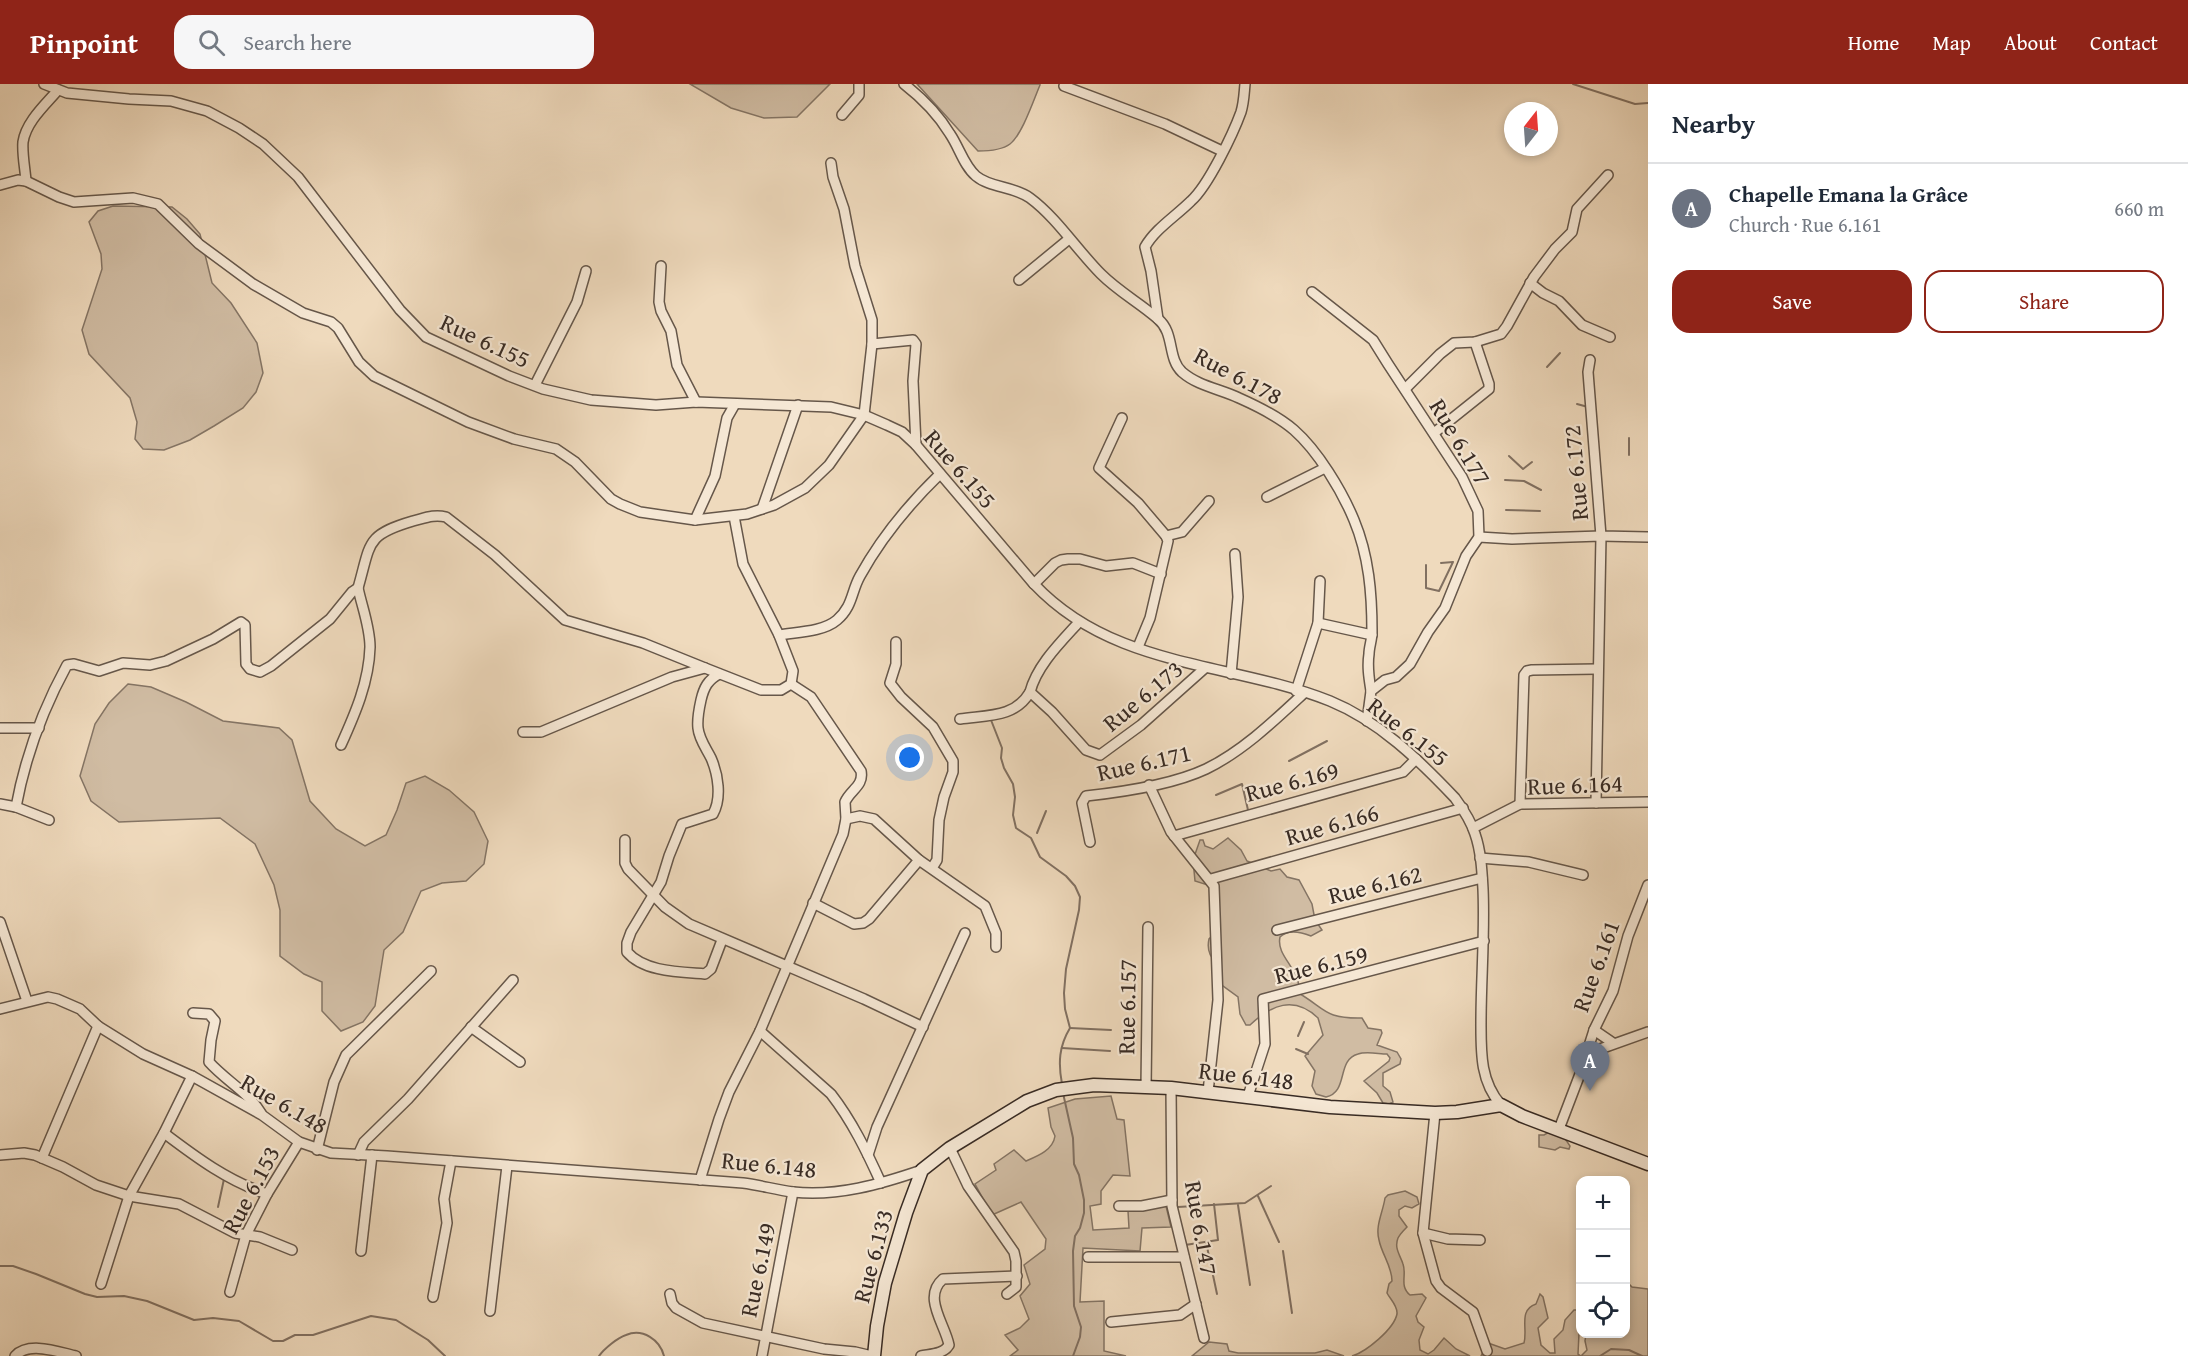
<!DOCTYPE html>
<meta charset="utf-8">
<style>
body{margin:0;font-family:"Gentium Book Plus",serif;background:#f6f6f7;color:#1f2937}
.controls{position:absolute;right:18px;bottom:18px;display:grid;overflow:hidden;border-radius:12px;box-shadow:0 3px 9px #0003}
.controls button{width:54px;height:54px;display:grid;place-items:center;padding:0;border:0;border-bottom:2px solid #e0e1e3;background:#fff;color:#1f2937;font:30px sans-serif}
.compass{position:absolute;left:1504px;top:18px;width:54px;height:54px;border-radius:50%;background:#fff;box-shadow:0 3px 9px #0003;rotate:17deg}
.you{position:absolute;left:910px;top:674px;width:21px;height:21px;margin:-15px;border:4px solid #fff;border-radius:50%;background:#1a73e8;box-shadow:0 0 0 9px #1a73e833}
.badge{display:grid;place-items:center;width:39px;height:39px;border-radius:50%;background:#8f2418;color:#fff;font-size:20px;font-weight:700}
.pin{position:absolute;translate:-50% -50px;filter:drop-shadow(0 2px 3px #0008)}
.pin::after{content:'';position:absolute;top:32px;width:21px;height:18px;background:inherit;clip-path:polygon(0 0,100% 0,50% 100%)}
.list{margin:0;padding:0;list-style:none}
h2{display:flex;justify-content:space-between;align-items:center;height:78px;margin:0;padding:0 24px;font-size:26px}
h2 small{font-size:20px;font-weight:400;color:#747a83}
.list li{display:grid;grid-template-columns:39px 1fr auto;gap:18px;align-items:center;box-sizing:border-box;height:90px;padding:0 24px;border-top:2px solid #e0e1e3}
.list b{display:block;font-size:22px;white-space:nowrap}
.list p{margin:0;font-size:20px;white-space:nowrap;color:#747a83}
.list em{font-size:20px;font-style:normal;color:#747a83}
.actions{display:flex;gap:12px;padding:18px 24px}
.actions a{flex:1;padding:14px 0;border:2px solid #8f2418;border-radius:18px;text-align:center;font-size:21px;color:#8f2418}
.actions .main{background:#8f2418;color:#fff}
.icon{flex:none;width:33px;height:33px;fill:none;stroke:currentColor;stroke-width:2;stroke-linecap:round;stroke-linejoin:round}
.map{position:relative;flex:none;width:1648px;height:1272px;overflow:hidden}
header{display:flex;align-items:center;gap:36px;box-sizing:border-box;height:84px;padding:0 30px;background:#8f2418;color:#fff}
header strong{font-size:28px}
nav{display:flex;gap:33px;margin-inline-start:auto;font-size:21px}
.search{width:420px;height:54px;background:#f6f6f7;display:flex;align-items:center;gap:15px;box-sizing:border-box;padding:0 21px;border-radius:18px;color:#747a83;font-size:22px}
main{display:flex}
aside{flex:1;background:#fff}
.map>svg:first-child{display:block}
.green{fill:#d0bca3;stroke:#847464;stroke-width:1.5}
.lines{fill:none;stroke-linecap:round;stroke-linejoin:round}
.stream{stroke:#817061;stroke-width:2}
.street-casing{stroke:#66574a;stroke-width:12}
.secondary-casing{stroke:#382b24;stroke-width:15}
.street{stroke:#f5e7d4;stroke-width:9}
.secondary{stroke:#f5e7d4;stroke-width:12}
.labels{text-anchor:middle;stroke-width:4.5;stroke-linejoin:round;paint-order:stroke}
.street-label{font-size:24px;fill:#382b24;stroke:#f5e7d4}
</style>
<header>
<strong>Pinpoint</strong>
<div class="search"><svg class="icon" aria-label="search" viewBox="0 0 24 24"><circle cx="10" cy="10" r="6"/><path d="M15 15l6 6"/></svg>Search here</div>
<nav><a>Home</a><a>Map</a><a>About</a><a>Contact</a></nav>
</header>
<main>
<div class="map">
<svg width="1648" height="1272" viewBox="0 0 1648 1272">
<rect width="100%" height="100%" fill="#efdabd"/>
<filter id="stains"><feTurbulence type="fractalNoise" baseFrequency=".00333" numOctaves="4"/><feColorMatrix values="0 0 0 0 .2 0 0 0 0 .09 0 0 0 0 .02 0 0 0 .5 -.17"/></filter>
<radialGradient id="worn" r=".72"><stop offset=".6" stop-color="#630" stop-opacity="0"/><stop offset="1" stop-color="#630" stop-opacity=".3"/></radialGradient>
<!-- green -->
<g class="green">
<polygon points="690,0 830,0 797,33 764,34 731,24"/>
<path d="M917,0H1040V1C1034,15 1022,51 1010,60C1002,66 987,67 978,67Z"/>
<polygon points="113,122 172,123 187,135 200,150 212,199 231,219 257,259 263,289 256,308 243,324 214,342 190,356 164,366 143,365 135,355 137,338 130,314 89,270 82,246 102,185 101,170 89,138 98,127"/>
<polygon points="128,600 151,603 186,618 223,637 279,644 292,656 310,717 336,745 365,762 386,751 397,726 406,699 425,692 449,706 474,728 488,757 484,780 466,797 442,799 421,807 403,848 384,866 375,922 363,938 341,947 322,927 322,898 304,890 280,872 280,826 274,801 255,760 220,734 119,738 91,717 80,692 95,640 109,619"/>
<path d="M1228,754L1241,766L1247,777L1271,787L1280,785L1287,793L1299,796L1312,820L1315,836L1322,846L1311,852C1301,848 1288,845 1280,853C1276,871 1297,883 1299,902L1295,907C1326,924 1323,935 1362,934L1368,944L1381,946L1382,949L1377,961L1397,968L1401,975L1400,980L1383,989V1002L1390,1008L1393,1018L1389,1020L1383,1019L1377,1009L1364,997L1389,977L1390,974L1387,970C1379,970 1366,967 1358,970C1336,976 1349,1008 1326,1013L1316,1010L1312,1002L1315,987L1305,972L1323,951L1318,934C1294,911 1271,921 1250,941H1246L1240,930L1238,913L1219,899L1216,878C1209,872 1207,864 1209,855L1215,849L1211,807L1208,801L1195,797L1193,776L1200,756H1203L1205,762L1213,765Z"/>
<path d="M1111,1012L1117,1035L1124,1036L1130,1092L1113,1091L1101,1107V1120L1090,1122L1093,1146L1129,1144L1128,1127L1166,1122L1171,1143L1142,1144L1140,1167L1083,1164L1080,1218L1104,1217V1267L1126,1272H1010L1018,1266L1005,1251L1020,1244L1029,1235L1020,1212L1030,1200L1024,1181L1045,1165L1046,1155L1021,1118L992,1131L975,1100L996,1086L994,1080L1014,1066L1026,1077C1038,1072 1053,1066 1055,1052L1051,1043L1048,1024L1075,1015Z"/>
<polygon points="1549,1048 1564,1053 1570,1062 1569,1065 1560,1063 1555,1066 1539,1063 1539,1051 1544,1051"/>
<path d="M1405,1107L1417,1113L1419,1120L1412,1124L1405,1122L1399,1126V1132L1407,1143C1404,1146 1400,1150 1398,1154C1394,1164 1400,1171 1403,1180C1407,1191 1399,1202 1410,1211L1422,1210L1426,1214L1416,1232L1418,1238L1424,1243L1419,1256L1420,1266L1428,1270L1434,1266L1444,1254L1456,1265L1470,1272H1352C1366,1268 1394,1245 1397,1230C1398,1222 1390,1215 1387,1209L1389,1200L1392,1197C1392,1182 1382,1171 1379,1156C1375,1142 1383,1128 1385,1114L1388,1111Z"/>
<path d="M1626,1197L1632,1203L1648,1205V1272H1481L1488,1259L1505,1265L1524,1259C1528,1245 1518,1226 1536,1220L1540,1210L1543,1213L1548,1234L1538,1244L1541,1261L1550,1269H1555L1554,1255L1563,1246L1565,1236L1574,1226H1578L1580,1229L1578,1270L1581,1272L1587,1266L1585,1257L1586,1250H1626Z"/>
<polygon points="1209,1258 1227,1260 1229,1267 1238,1269 1315,1269 1327,1266 1344,1272 1192,1272"/>
</g>
<g class="lines">
<!-- stream -->
<g class="stream">
<polyline points="1573,0 1635,20 1648,19"/>
<polyline points="1547,283 1560,269"/>
<polyline points="1577,320 1588,323"/>
<polyline points="1629,354 1629,371"/>
<polyline points="1509,372 1523,385 1532,378"/>
<polyline points="1505,396 1524,397 1541,406"/>
<polyline points="1506,426 1540,427"/>
<polyline points="1426,481 1426,504 1439,507 1453,478 1441,479"/>
<path d="M991,636L1002,664L1001,674L1004,684L1013,700L1015,713L1013,731L1016,744L1031,754L1040,773L1066,792L1075,802L1080,813L1079,826L1066,885L1064,909L1065,925L1070,944C1059,962 1058,979 1062,1000"/>
<polyline points="1289,677 1327,657"/>
<polyline points="1216,711 1242,700 1248,726"/>
<polyline points="1037,749 1046,727"/>
<polyline points="1070,944 1111,946"/>
<polyline points="1298,952 1304,938"/>
<polyline points="1062,964 1110,967"/>
<polyline points="1296,965 1308,970"/>
<polyline points="1063,1009 1073,1054 1074,1080 1079,1091 1084,1116 1084,1129 1080,1144 1075,1152 1073,1167 1074,1222 1081,1243 1080,1253 1073,1272"/>
<polyline points="1258,1112 1279,1158"/>
<polyline points="1238,1121 1250,1201"/>
<polyline points="218,1123 224,1095"/>
<polyline points="1178,1123 1245,1119 1271,1102"/>
<polyline points="1206,1158 1217,1210"/>
<polyline points="1185,1161 1218,1156 1214,1120"/>
<polyline points="1283,1167 1292,1229"/>
<polyline points="0,1182 13,1182 36,1190 85,1210 97,1213 124,1212 147,1217 194,1236 213,1234 239,1237 273,1257 283,1257 295,1251 313,1251 371,1232 396,1236 428,1256 445,1272"/>
<path d="M599,1272C604,1265 617,1254 626,1251C643,1244 660,1256 664,1272"/>
<polyline points="1600,1272 1611,1265 1629,1266 1642,1272"/>
</g>
<defs>
<g id="street">
<path d="M44,0L67,9L129,15L171,17L207,27L239,44L263,60L298,93L400,226L426,253L509,292L543,305L591,316L656,321L696,318L831,323L864,331L887,341L902,348L916,361L1034,500C1114,585 1229,577 1330,617C1379,637 1419,676 1455,714C1463,725 1471,737 1475,750C1481,767 1482,787 1483,805C1485,849 1481,894 1481,938C1481,968 1480,997 1501,1021"/>
<path d="M904,0C922,14 938,30 950,50C959,63 964,82 976,92C990,104 1014,102 1030,114C1057,134 1077,166 1101,190C1119,208 1140,219 1158,235C1175,249 1167,274 1182,288C1198,302 1220,305 1239,314C1257,322 1279,333 1294,346C1318,367 1342,407 1354,436C1369,472 1372,510 1372,548C1372,556 1369,563 1369,570C1367,583 1369,594 1371,607"/>
<polyline points="1064,2 1165,40 1222,67"/>
<polyline points="842,31 859,11 859,0"/>
<path d="M26,97C25,84 22,70 23,58C26,38 45,21 58,6"/>
<polyline points="0,101 18,96 26,97 59,113 74,118 133,114 158,120 199,160 253,200 303,229 331,238 338,244 359,278 374,292 468,338 514,355 556,365 575,378 611,415 620,420 640,428 695,436 747,430 774,421 805,404 829,381 864,331 872,260 872,236 855,182 844,125 833,93 831,79"/>
<polyline points="661,182 659,218 661,227 671,247 677,281 696,318"/>
<polyline points="1019,196 1069,155"/>
<polyline points="1530,199 1543,209 1559,217 1582,241 1610,253"/>
<polyline points="1312,208 1373,256 1388,280 1462,393 1478,427 1479,453 1466,472 1445,524 1428,548 1410,580 1396,593 1385,596 1371,607 1367,637"/>
<path d="M1158,235L1151,187L1145,163C1155,145 1176,132 1191,117C1208,102 1233,50 1241,28C1244,18 1244,10 1245,0"/>
<polyline points="872,260 913,256 916,260 913,297 916,361"/>
<polyline points="1590,276 1588,288 1601,452 1648,453"/>
<polyline points="535,301 577,218 586,187"/>
<polyline points="1405,305 1440,270 1454,259 1475,258 1501,250 1507,242 1534,193 1555,165 1572,148 1577,125 1608,91"/>
<polyline points="1122,334 1099,384 1138,419 1166,452 1168,457 1150,534 1138,563"/>
<polyline points="1434,349 1489,305 1489,300 1475,258"/>
<polyline points="1267,413 1325,384"/>
<polyline points="762,425 798,321"/>
<polyline points="695,436 715,392 727,334 735,320"/>
<polyline points="1166,452 1182,448 1209,417"/>
<polyline points="1479,453 1512,455 1601,452 1596,719"/>
<polyline points="1034,500 1055,479 1061,476 1068,475 1080,475 1106,482 1133,479 1161,490"/>
<path d="M358,504C371,459 365,451 413,437C425,434 434,430 446,433L495,471L565,536L643,559L705,584"/>
<polyline points="1318,539 1372,551"/>
<path d="M779,551C797,548 823,548 837,536C853,522 851,508 860,492C881,454 909,420 940,390"/>
<polyline points="896,558 896,580 890,599 901,613 933,643 953,677 953,688 944,713 939,736 937,776 932,784"/>
<path d="M719,590C708,596 704,603 701,616C699,625 697,635 698,644C699,655 706,664 711,674C718,690 722,714 713,730L682,740L669,772L661,798L631,848L627,859V868C644,888 680,888 705,890L711,885L722,856"/>
<polyline points="1231,590 1238,513 1235,470"/>
<polyline points="1296,607 1318,539 1320,497"/>
<path d="M1030,608C1037,581 1061,558 1079,538"/>
<path d="M960,635C987,631 1015,634 1030,608L1052,628L1086,666L1100,671L1141,641L1205,584"/>
<polyline points="0,644 39,644"/>
<polyline points="523,648 541,648 672,593 705,584 761,606 781,606 791,600 793,587 779,551 743,480 734,432"/>
<polyline points="1149,701 1171,748 1214,802 1218,916 1208,1008"/>
<polyline points="0,720 16,723 49,736"/>
<polyline points="1520,720 1524,591 1527,587 1532,586 1597,585"/>
<path d="M16,723C25,674 43,625 67,581L74,580L99,587L123,579L150,581L166,577L213,555L241,538L245,541L246,580L250,585L260,588L271,582L330,535L352,508L358,504C362,523 370,543 370,563C369,598 355,630 341,661"/>
<polyline points="846,735 860,732 874,735 919,776 985,822 996,849 996,863"/>
<polyline points="1473,744 1520,720 1648,718"/>
<polyline points="1174,752 1403,688 1416,675"/>
<polyline points="625,756 625,779 628,785 665,823 689,840 864,915 923,943"/>
<path d="M1090,758L1082,719L1086,712C1123,708 1172,701 1206,685C1243,667 1275,636 1304,609"/>
<polyline points="1480,774 1529,778 1583,791"/>
<polyline points="1211,795 1463,724"/>
<polyline points="813,819 854,840 863,839 869,835 919,776"/>
<polyline points="0,838 27,917"/>
<polyline points="1277,846 1482,794"/>
<path d="M0,925L48,913L57,915L80,925L98,942L143,970L192,992L262,1031L299,1058L331,1069L387,1072L743,1099C760,1101 776,1106 793,1108C837,1113 881,1100 922,1086"/>
<path d="M193,929L209,930L215,937L211,956L209,978C225,996 249,1009 261,1029"/>
<polyline points="471,943 520,978"/>
<polyline points="1594,946 1613,959"/>
<path d="M760,947L831,1010C852,1037 867,1068 881,1099"/>
<polyline points="1586,970 1648,948"/>
<polyline points="1146,1004 1148,843"/>
<polyline points="1171,1004 1172,1122 1204,1254"/>
<polyline points="1248,1012 1265,960 1263,915 1484,857"/>
<polyline points="1435,1029 1423,1149 1436,1197 1441,1204 1473,1228 1487,1267"/>
<polyline points="1559,1045 1580,990 1594,946 1613,907 1628,852 1648,801"/>
<path d="M164,1049C197,1074 228,1097 267,1110"/>
<polyline points="950,1064 968,1102 1014,1168 1016,1177 1016,1203 1007,1210"/>
<polyline points="317,1066 334,998 346,971 431,887"/>
<polyline points="0,1071 24,1069 35,1071 63,1083 96,1101 129,1112 179,1120 235,1149 260,1153 292,1166"/>
<polyline points="358,1071 364,1058 408,1015 513,896"/>
<polyline points="868,1071 877,1043 965,849"/>
<polyline points="42,1074 98,942"/>
<path d="M700,1096L719,1035L729,1008L760,947L843,750L846,735L845,718C850,706 864,702 861,687L811,613L791,600"/>
<polyline points="1119,1122 1142,1122 1172,1116"/>
<polyline points="1423,1149 1448,1155 1480,1156"/>
<polyline points="361,1167 372,1071"/>
<polyline points="1088,1173 1184,1173"/>
<polyline points="101,1200 129,1112 164,1049 192,992"/>
<polyline points="230,1208 246,1151 267,1110 299,1058"/>
<polyline points="670,1210 672,1219 676,1224 703,1239 824,1265 855,1268 872,1272"/>
<polyline points="433,1213 447,1139 444,1115 451,1077"/>
<polyline points="490,1227 507,1082"/>
<polyline points="1111,1238 1180,1231 1196,1220"/>
<path d="M15,1272C29,1257 58,1268 76,1272"/>
<polyline points="762,1272 793,1108"/>
<path d="M921,1272C931,1270 944,1270 949,1261C945,1240 922,1213 943,1195L1017,1192"/>
</g>
<polyline id="secondary" points="874,1272 877,1242 885,1199 906,1129 922,1086 950,1064 1027,1017 1056,1006 1094,1001 1171,1004 1330,1023 1435,1029 1457,1028 1501,1021 1522,1032 1648,1080"/>
</defs>
<!-- street casing -->
<use href="#street" class="street-casing"/>
<!-- secondary casing -->
<use href="#secondary" class="secondary-casing"/>
<!-- street -->
<use href="#street" class="street"/>
<!-- secondary -->
<use href="#secondary" class="secondary"/>
</g>
<g class="labels">
<!-- street labels -->
<g class="street-label">
<text transform="translate(485 257) rotate(25)" y="8">Rue 6.155</text>
<text transform="translate(1238 292) rotate(28)" y="8">Rue 6.178</text>
<text transform="translate(1460 358) rotate(59)" y="8">Rue 6.177</text>
<text transform="translate(960 385) rotate(49)" y="8">Rue 6.155</text>
<text transform="translate(1576 389) rotate(-95)" y="8">Rue 6.172</text>
<text transform="translate(1143 612) rotate(-40)" y="8">Rue 6.173</text>
<text transform="translate(1408 648) rotate(38)" y="8">Rue 6.155</text>
<text transform="translate(1144 679) rotate(-13)" y="8">Rue 6.171</text>
<text transform="translate(1292 698) rotate(-15)" y="8">Rue 6.169</text>
<text transform="translate(1575 701) rotate(-2)" y="8">Rue 6.164</text>
<text transform="translate(1332 741) rotate(-16)" y="8">Rue 6.166</text>
<text transform="translate(1375 801) rotate(-14)" y="8">Rue 6.162</text>
<text transform="translate(1321 881) rotate(-14)" y="8">Rue 6.159</text>
<text transform="translate(1596 882) rotate(-70)" y="8">Rue 6.161</text>
<text transform="translate(1127 923) rotate(-89)" y="8">Rue 6.157</text>
<text transform="translate(1246 992) rotate(7)" y="8">Rue 6.148</text>
<text transform="translate(284 1020) rotate(30)" y="8">Rue 6.148</text>
<text transform="translate(769 1081) rotate(6)" y="8">Rue 6.148</text>
<text transform="translate(251 1106) rotate(-62)" y="8">Rue 6.153</text>
<text transform="translate(1201 1144) rotate(80)" y="8">Rue 6.147</text>
<text transform="translate(873 1172) rotate(-75)" y="8">Rue 6.133</text>
<text transform="translate(758 1186) rotate(-78)" y="8">Rue 6.149</text>
</g>
</g>
<rect width="100%" height="100%" filter="url(#stains)"/>
<rect width="100%" height="100%" fill="url(#worn)"/>
</svg>
<div class="controls">
<button>+</button>
<button>−</button>
<button><svg class="icon" aria-label="locate" viewBox="0 0 24 24"><circle cx="12" cy="12" r="6"/><path d="M12 2v4M12 18v4M2 12h4M18 12h4"/></svg></button>
</div>
<svg class="compass" viewBox="-18 -18 36 36"><path d="M0-13l5 13h-10z" fill="#e53935"/><path d="M0 13l5-13h-10z" fill="#747a83"/></svg>
<div class="you"></div>
<div class="pin badge" style="left:1590px;top:1007px;background:#6b7280">A</div>
</div>
<aside>
<h2>Nearby<small></small></h2>
<ul class="list">
<li><span class="badge" style="background:#6b7280">A</span><div><b>Chapelle Emana la Grâce</b><p>Church · Rue 6.161</p></div><em>660 m</em></li>
</ul>
<div class="actions"><a class="main">Save</a><a>Share</a></div>
</aside>
</main>
